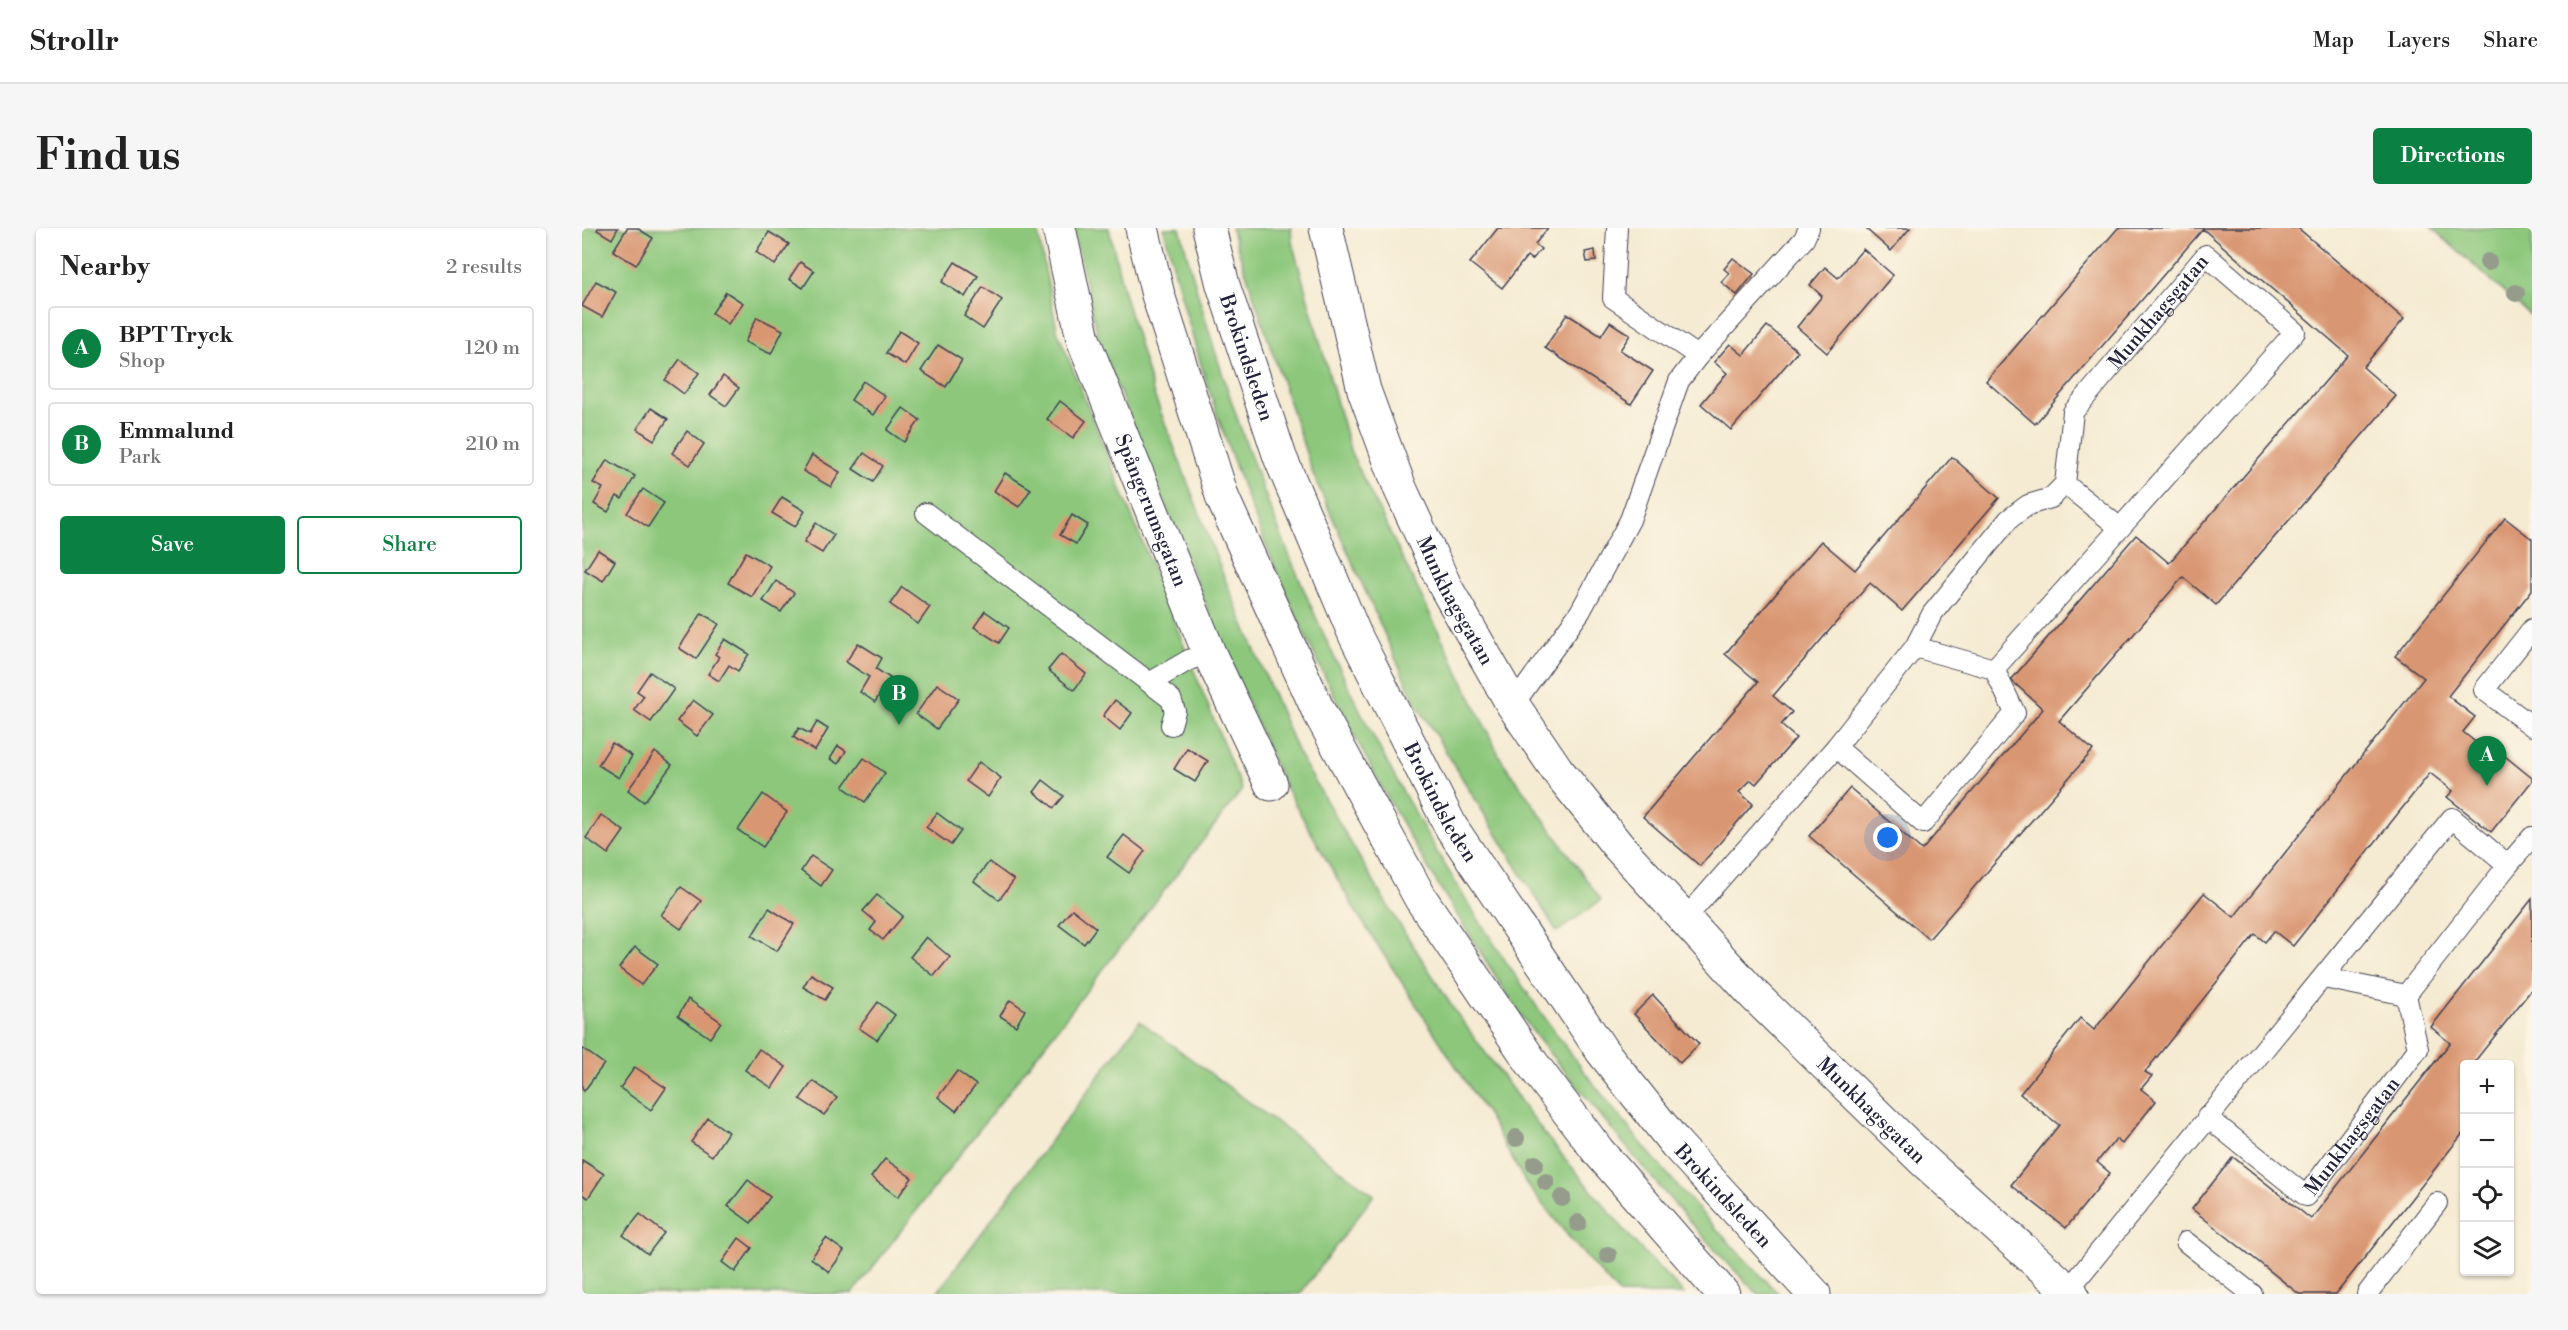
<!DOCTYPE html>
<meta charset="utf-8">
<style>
body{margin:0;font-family:"Libre Bodoni",serif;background:#f6f6f6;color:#222}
.controls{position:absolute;right:18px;bottom:18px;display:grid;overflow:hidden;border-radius:6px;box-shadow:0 2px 4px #0004}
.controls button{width:54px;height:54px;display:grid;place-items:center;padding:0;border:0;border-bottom:2px solid #e0e0e0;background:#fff;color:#222;font:30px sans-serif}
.you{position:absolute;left:1306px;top:610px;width:21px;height:21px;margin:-15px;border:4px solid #fff;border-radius:50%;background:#1a73e8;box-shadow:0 0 0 9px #1a73e833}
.badge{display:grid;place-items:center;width:39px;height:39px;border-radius:50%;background:#0b8043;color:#fff;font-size:20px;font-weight:700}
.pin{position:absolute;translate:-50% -50px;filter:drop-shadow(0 2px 3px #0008)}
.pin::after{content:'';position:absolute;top:32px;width:21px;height:18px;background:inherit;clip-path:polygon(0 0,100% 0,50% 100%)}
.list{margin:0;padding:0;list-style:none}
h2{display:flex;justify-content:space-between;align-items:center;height:78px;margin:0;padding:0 24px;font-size:26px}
h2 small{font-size:20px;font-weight:400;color:#767676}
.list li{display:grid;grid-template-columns:39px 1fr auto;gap:18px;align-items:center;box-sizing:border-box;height:84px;margin:0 12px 12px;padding:0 12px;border:2px solid #e0e0e0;border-radius:6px}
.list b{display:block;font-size:22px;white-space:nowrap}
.list p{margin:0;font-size:20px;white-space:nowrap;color:#767676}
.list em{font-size:20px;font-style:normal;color:#767676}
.actions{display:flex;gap:12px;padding:18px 24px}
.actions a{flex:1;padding:14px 0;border:2px solid #0b8043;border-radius:6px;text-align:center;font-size:21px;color:#0b8043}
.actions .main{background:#0b8043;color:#fff}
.icon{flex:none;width:33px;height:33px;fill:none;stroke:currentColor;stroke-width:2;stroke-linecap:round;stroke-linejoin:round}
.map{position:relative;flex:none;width:1950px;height:1066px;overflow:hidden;border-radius:6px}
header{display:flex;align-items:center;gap:36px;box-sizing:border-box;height:84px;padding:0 30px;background:#fff;border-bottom:2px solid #e0e0e0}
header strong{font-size:28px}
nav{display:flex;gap:33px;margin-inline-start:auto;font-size:21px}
.intro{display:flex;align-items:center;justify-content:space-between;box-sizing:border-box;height:144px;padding:0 36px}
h1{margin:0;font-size:42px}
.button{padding:15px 27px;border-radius:6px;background:#0b8043;color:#fff;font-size:21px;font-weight:700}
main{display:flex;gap:36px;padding:0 36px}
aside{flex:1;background:#fff;border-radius:6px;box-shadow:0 2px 4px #0004}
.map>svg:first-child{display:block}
.green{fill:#8cc77c;stroke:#57745c;stroke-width:1.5}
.building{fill:#d99672}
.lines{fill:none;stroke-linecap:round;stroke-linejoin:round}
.lane-casing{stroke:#424052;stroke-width:22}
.street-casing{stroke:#424052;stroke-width:35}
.secondary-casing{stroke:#424052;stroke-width:35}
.lane{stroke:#fff;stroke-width:20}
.street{stroke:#fff;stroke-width:33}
.secondary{stroke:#fff;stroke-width:33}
.tree{fill:#959c8c}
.labels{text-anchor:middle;stroke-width:6;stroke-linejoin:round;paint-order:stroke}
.street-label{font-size:20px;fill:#22223b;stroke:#fcf5e5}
</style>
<header>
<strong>Strollr</strong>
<nav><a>Map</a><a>Layers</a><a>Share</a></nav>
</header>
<div class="intro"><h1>Find us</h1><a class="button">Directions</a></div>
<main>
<aside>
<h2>Nearby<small>2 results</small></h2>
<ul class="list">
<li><span class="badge">A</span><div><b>BPT Tryck</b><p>Shop</p></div><em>120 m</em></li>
<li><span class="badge">B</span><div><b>Emmalund</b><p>Park</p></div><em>210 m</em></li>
</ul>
<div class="actions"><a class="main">Save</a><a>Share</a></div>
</aside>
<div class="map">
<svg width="1950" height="1066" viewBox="0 0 1950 1066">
<rect width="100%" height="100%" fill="#fcf5e5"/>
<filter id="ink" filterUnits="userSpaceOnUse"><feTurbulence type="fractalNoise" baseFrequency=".0167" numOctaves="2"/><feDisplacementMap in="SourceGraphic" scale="12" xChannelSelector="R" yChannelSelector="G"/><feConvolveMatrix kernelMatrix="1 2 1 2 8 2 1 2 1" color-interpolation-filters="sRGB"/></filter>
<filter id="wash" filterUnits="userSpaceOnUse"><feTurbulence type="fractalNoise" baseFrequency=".008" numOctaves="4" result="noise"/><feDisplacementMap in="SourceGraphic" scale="24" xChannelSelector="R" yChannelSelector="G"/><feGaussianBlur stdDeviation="1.35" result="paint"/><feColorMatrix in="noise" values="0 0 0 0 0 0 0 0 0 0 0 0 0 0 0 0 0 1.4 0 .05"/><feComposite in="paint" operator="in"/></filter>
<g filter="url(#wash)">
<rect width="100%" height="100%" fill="#f5ebd3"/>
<!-- green -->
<g class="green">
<polygon points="0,0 455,0 475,102 660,562 270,1066 0,1066"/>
<polygon points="491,0 527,0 541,61 571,164 642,349 716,525 807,680 873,783 964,908 1056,1018 1102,1066 1037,1066 991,1014 945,957 906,888 773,682 701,555 642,421 517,114"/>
<path d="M582,0H598C701,399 904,775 1197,1066H1176C1120,1011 1069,950 1020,889C996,858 969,829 946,797C925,767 905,735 885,703C748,488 640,249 582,0Z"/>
<polygon points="649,0 709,0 710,14 769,225 919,531 1019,672 975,704 832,472 731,246"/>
<polygon points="1850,0 1950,0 1950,89"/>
<polygon points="558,793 792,967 718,1066 354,1066"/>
</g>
<g id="blocks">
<!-- building -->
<g class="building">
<polygon points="16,0 36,0 30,11 15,2"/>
<polygon points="45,0 55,0 71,10 54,37 31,23"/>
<polygon points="916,0 966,0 953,16 959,21 950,32 945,28 920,60 888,35"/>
<polygon points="1283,0 1328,0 1309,23"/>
<polygon points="1536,0 1716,0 1822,91 1781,139 1814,168 1634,377 1601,349 1477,493 1511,522 1347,711 1227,608 1268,560 1340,622 1461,481 1429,452 1554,307 1587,335 1766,127 1621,1 1453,196 1404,153"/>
<polygon points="187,4 207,16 193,37 174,24"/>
<polygon points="1281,21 1311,47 1245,125 1215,99 1240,68 1228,57 1243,39 1256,50"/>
<polygon points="1013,22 1014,33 1005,34 1003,24"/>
<polygon points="1151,30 1172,46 1155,67 1139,54 1147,45 1142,41"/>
<polygon points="218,34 232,43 221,60 207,51"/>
<polygon points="373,34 396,48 383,69 360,54"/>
<polygon points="14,53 34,64 20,89 0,78"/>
<polygon points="401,59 420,72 401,101 382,88"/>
<polygon points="144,64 161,75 146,96 130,85"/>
<polygon points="985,86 1019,108 1028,94 1048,107 1038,122 1071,143 1049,176 963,120"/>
<polygon points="175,89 201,102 189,126 163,114"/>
<polygon points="1185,98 1216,123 1149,202 1119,176 1145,145 1132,134 1148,116 1161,127"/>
<polygon points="317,103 336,115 323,137 304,125"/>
<polygon points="356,117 380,132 364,159 339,143"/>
<polygon points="98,131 117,145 102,166 83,152"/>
<polygon points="141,148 157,160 144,178 128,167"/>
<polygon points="281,153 303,168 291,187 269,172"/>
<polygon points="478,173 504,193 491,210 465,191"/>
<polygon points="69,180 86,191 72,212 55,201"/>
<polygon points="321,180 338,192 322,214 305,202"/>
<polygon points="105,203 122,216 108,237 90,225"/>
<polygon points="282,225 301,238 291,254 271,241"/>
<polygon points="230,227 258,244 249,259 221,243"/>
<polygon points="1370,229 1417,270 1320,383 1288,355 1191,468 1210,484 1199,497 1214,510 1174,556 1169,552 1157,564 1171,576 1118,638 1061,589 1176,454 1143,426 1239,313 1273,342"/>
<polygon points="25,232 53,248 40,271 35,268 26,284 12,276 21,260 11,255"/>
<polygon points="423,245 449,261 437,279 412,263"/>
<polygon points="61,261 82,275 66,299 45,285"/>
<polygon points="200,269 223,283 213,299 190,285"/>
<polygon points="490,287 506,297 494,316 478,307"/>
<polygon points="1923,290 1950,311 1950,362 1866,468 1893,489 1881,504 1903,522 1908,516 1950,550 1950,553 1909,604 1865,569 1871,563 1848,545 1711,718 1692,703 1683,714 1673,706 1563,844 1570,848 1559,861 1574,873 1540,916 1534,911 1515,934 1528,945 1484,1000 1429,957 1477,897 1438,866 1498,790 1512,802 1622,665 1652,689 1842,450 1813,428"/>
<polygon points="234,295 252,307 240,325 222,314"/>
<polygon points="16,322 33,333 21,353 3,342"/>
<polygon points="164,324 188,338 170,369 146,355"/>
<polygon points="194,353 212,365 199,384 181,373"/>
<polygon points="320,359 348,379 336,396 308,376"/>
<polygon points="403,383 427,400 417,415 392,399"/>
<polygon points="120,385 137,396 114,431 97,420"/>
<polygon points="143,411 167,426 156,443 147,437 137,453 126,446 137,429 133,426"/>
<polygon points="276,415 300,430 294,441 308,450 293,474 278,464 287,449 264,434"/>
<polygon points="479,426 504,446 492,462 466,442"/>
<polygon points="68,444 92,461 69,494 52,482 62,468 55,463"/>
<polygon points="355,456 377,471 355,501 334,486"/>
<polygon points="111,472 131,487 115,508 95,493"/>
<polygon points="533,472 550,485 538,502 521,488"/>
<polygon points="235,494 246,501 233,523 211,509 217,500 228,506"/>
<polygon points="30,515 50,528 37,550 16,537"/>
<polygon points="256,518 264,523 256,536 248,531"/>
<polygon points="605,520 626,533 613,554 592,541"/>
<polygon points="73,524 90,537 62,574 46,562"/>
<polygon points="282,530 303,545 283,574 261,559"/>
<polygon points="397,534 419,550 406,569 384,553"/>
<polygon points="461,552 482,568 472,580 452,564"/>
<polygon points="181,566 205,584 181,619 156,602"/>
<polygon points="355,585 379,603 369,617 344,599"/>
<polygon points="19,587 42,603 26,626 4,610"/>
<polygon points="542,607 563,623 547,645 525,629"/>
<polygon points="229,628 250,642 239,658 219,643"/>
<polygon points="407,634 432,652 417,672 392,653"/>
<polygon points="99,659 119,673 99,701 79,687"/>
<polygon points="295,667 321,688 301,712 288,702 294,694 281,683"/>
<polygon points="1950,671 1950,761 1893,833 1898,836 1882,836 1882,904 1754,1066 1717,1066 1610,981 1651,929 1729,991 1868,815 1849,799"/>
<polygon points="187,680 212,696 195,723 170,708"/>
<polygon points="490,681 514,700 502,716 477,697"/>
<polygon points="344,709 368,729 352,748 328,729"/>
<polygon points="53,719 76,736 59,757 37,740"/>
<polygon points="229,746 251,759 243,772 221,759"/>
<polygon points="1071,767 1117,816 1098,835 1052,786"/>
<polygon points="106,771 139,794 128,810 96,788"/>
<polygon points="428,772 443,782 434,798 418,788"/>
<polygon points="296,774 313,787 295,812 277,800"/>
<polygon points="0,820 22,836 2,863 0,861"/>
<polygon points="177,821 204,839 190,860 163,842"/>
<polygon points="53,839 84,860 69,882 38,860"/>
<polygon points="375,843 394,857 374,883 356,869"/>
<polygon points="231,853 255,870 242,887 218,871"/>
<polygon points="126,890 146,904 130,928 109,914"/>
<polygon points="303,931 330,950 316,969 289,949"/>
<polygon points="0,932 22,946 6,970 0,966"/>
<polygon points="166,952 188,969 169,995 146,978"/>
<polygon points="58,986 82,1005 66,1026 41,1007"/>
<polygon points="157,1010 170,1020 153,1044 140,1034"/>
<polygon points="244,1010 262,1023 247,1044 229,1030"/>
</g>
</g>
</g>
<g filter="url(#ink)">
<use href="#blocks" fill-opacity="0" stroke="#424052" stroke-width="1.5"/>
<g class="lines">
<defs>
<g id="lane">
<polyline points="1035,0 1031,70 1116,128 1222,11 1227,0"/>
<path id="s1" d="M1483,256L1491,184L1624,27L1713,104L1538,300"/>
<polyline points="344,285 589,471 593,483 589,497"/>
<polyline points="1950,401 1902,462 1950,498"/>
<polyline points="569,454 607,432 627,425"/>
<polyline points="931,477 998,384 1048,292 1097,153 1116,128"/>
<polyline points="1254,519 1341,595 1433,485 1412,441"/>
<polyline points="1926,637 1950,609"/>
<polyline points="1102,692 1254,519 1333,419 1412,441 1538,300 1483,256 1469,270 1446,277 1427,291 1350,386 1333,419"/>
<path id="s2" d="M1625,889L1724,968L1836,821L1824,767"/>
<polyline points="1604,1014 1670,1066"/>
<polyline points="1483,1066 1870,590 1926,637 1824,767 1742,750"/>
<polyline points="1785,1066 1855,975"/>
</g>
<g id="street">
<path id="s3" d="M477,0L501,111L627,425L689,556"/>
<path id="s4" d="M744,0L782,162L818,260L864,360L931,477L975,542L1036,618L1172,767L1342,933L1490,1066"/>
</g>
<g id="secondary">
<polyline points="560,0 576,67 641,271 735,480 839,671 952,838 1016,923 1141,1066"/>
<path id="s5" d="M627,0L641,57L698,229L773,407L869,599L1020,823L1094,916L1232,1066"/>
</g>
</defs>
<!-- lane casing -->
<use href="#lane" class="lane-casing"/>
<!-- street casing -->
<use href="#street" class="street-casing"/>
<!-- secondary casing -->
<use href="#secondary" class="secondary-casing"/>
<!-- lane -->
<use href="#lane" class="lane"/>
<!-- street -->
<use href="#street" class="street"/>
<!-- secondary -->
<use href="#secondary" class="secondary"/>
</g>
<!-- trees -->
<g class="tree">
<circle cx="1906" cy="34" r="9"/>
<circle cx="1934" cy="65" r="9"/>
<circle cx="934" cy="910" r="9"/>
<circle cx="953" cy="936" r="9"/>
<circle cx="964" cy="954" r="9"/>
<circle cx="980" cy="970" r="9"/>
<circle cx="996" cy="995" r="9"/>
<circle cx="1026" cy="1027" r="9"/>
</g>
</g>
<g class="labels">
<!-- street labels -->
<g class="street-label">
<text dy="7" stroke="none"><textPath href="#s1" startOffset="204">Munkhagsgatan</textPath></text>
<text dy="7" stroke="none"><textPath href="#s5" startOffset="135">Brokindsleden</textPath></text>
<text dy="7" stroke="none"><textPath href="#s3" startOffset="298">Spångerumsgatan</textPath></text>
<text dy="7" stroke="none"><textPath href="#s4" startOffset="396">Munkhagsgatan</textPath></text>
<text dy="7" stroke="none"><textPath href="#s5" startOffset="621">Brokindsleden</textPath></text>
<text dy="7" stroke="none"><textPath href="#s4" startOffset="1058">Munkhagsgatan</textPath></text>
<text dy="7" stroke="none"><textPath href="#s2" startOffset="202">Munkhagsgatan</textPath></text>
<text dy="7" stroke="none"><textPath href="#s5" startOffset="1107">Brokindsleden</textPath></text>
</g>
</g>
</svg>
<div class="controls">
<button>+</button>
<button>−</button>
<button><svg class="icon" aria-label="locate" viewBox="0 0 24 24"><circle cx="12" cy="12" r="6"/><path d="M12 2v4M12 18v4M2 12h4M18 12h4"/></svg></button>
<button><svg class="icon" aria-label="layers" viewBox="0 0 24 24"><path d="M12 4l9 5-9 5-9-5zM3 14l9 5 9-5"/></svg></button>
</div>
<div class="you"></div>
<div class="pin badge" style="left:1905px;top:558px">A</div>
<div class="pin badge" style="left:317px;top:497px">B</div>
</div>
</main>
